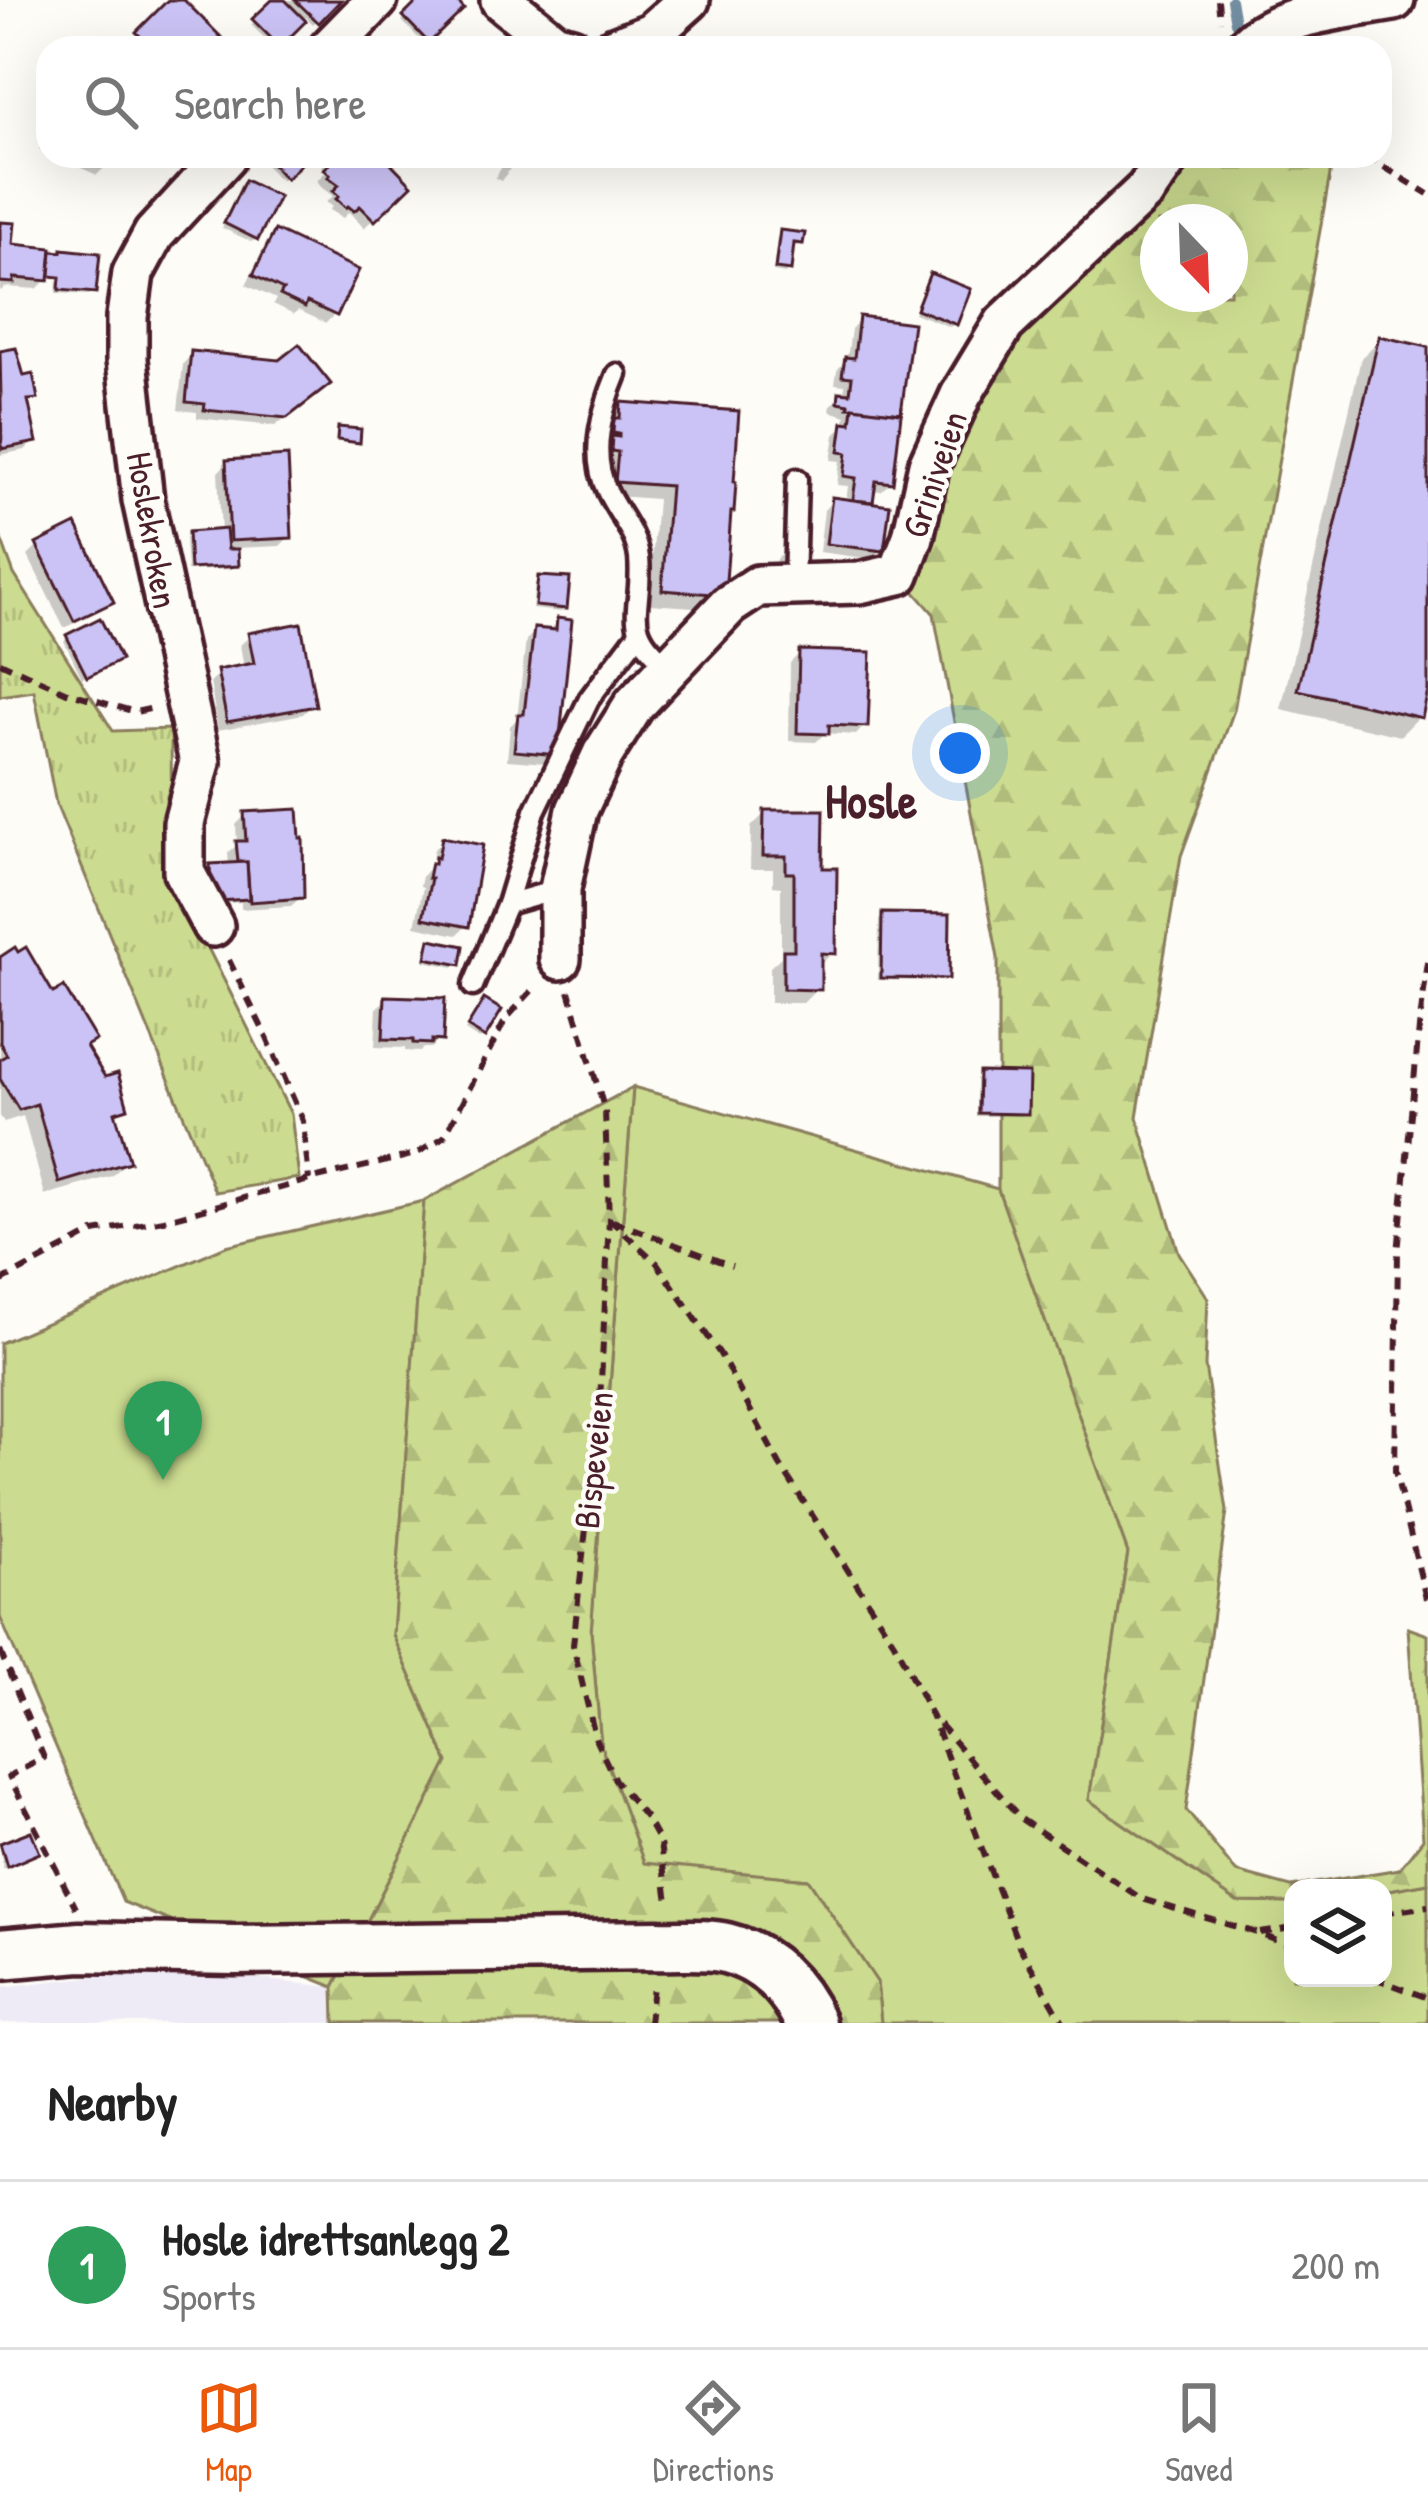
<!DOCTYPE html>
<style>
body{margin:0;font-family:"Patrick Hand",sans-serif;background:#f6f6f6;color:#222}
.controls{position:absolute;right:36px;bottom:36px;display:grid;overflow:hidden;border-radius:24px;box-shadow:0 12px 48px #0002}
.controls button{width:108px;height:108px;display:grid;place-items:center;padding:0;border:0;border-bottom:3px solid #e0e0e0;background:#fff;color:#222;font:60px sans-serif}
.compass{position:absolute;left:1140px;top:204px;width:108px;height:108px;border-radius:50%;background:#fff;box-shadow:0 12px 48px #0002;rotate:157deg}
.you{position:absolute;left:960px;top:753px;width:42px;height:42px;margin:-30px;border:9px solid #fff;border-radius:50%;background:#1a73e8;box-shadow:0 0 0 18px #1a73e833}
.badge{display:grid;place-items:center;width:78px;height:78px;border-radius:50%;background:#ea580c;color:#fff;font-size:39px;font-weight:700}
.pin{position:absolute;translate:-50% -99px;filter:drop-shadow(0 3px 6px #0008)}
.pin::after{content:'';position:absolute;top:63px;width:42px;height:36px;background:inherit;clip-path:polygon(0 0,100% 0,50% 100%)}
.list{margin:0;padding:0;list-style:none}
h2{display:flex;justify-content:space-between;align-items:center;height:156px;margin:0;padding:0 48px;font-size:51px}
h2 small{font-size:39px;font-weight:400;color:#767676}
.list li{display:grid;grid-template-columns:78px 1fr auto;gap:36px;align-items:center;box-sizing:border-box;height:168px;padding:0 48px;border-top:3px solid #e0e0e0}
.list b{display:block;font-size:45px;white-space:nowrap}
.list p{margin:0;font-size:39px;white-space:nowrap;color:#767676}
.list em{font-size:39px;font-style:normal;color:#767676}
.icon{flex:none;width:66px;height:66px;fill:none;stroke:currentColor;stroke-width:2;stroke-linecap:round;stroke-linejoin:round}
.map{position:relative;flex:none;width:1428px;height:2023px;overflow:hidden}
.search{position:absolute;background:#fff;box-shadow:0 12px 48px #0002;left:36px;right:36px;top:36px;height:132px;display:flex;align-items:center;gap:30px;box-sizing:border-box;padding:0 42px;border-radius:36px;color:#767676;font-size:45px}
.sheet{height:324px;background:#fff}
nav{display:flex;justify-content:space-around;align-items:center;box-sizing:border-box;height:168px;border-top:3px solid #e0e0e0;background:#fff;font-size:33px;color:#767676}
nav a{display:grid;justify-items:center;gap:6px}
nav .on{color:#ea580c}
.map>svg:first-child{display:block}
.built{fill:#eeebf6}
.green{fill:#cbdb8f;stroke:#8a7d5d;stroke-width:3}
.forest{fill:url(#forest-firs);stroke:#8a7d5d;stroke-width:3;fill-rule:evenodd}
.park{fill:url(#park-tufts);stroke:#8a7d5d;stroke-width:3}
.shadow{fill:#0003;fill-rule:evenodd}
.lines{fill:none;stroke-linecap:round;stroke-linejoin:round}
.stream{stroke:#738da1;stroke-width:10}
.building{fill:#cbc3f5;stroke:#4a1f2b;stroke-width:3}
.service-casing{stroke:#4a1f2b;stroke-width:27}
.minor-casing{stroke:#4a1f2b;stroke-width:48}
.tertiary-casing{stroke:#4a1f2b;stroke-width:57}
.path{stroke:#4a1f2b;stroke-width:6;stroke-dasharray:12 9;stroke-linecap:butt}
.service{stroke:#fdfcf7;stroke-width:18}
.minor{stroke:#fdfcf7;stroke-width:39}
.tertiary{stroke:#fdfcf7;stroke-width:48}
.labels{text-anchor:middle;stroke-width:9;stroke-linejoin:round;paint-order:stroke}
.street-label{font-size:36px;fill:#4a1f2b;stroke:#fdfcf7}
.district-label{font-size:48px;font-weight:bold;fill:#4a1f2b;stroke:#fdfcf7}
</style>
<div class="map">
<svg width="1428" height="2023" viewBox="0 0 1428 2023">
<defs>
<pattern id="forest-firs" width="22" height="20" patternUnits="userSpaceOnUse" patternTransform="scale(3)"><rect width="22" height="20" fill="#cbdb8f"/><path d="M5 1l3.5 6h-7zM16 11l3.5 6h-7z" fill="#b0bc7c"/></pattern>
<pattern id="park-tufts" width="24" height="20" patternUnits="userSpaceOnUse" patternTransform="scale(3)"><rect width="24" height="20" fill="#cbdb8f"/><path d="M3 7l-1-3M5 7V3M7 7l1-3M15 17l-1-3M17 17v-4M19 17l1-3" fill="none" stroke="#b0bc7c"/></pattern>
</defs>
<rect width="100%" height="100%" fill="#fdfcf7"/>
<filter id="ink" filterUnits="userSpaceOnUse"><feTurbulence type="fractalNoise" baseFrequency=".00833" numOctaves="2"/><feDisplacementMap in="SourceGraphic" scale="24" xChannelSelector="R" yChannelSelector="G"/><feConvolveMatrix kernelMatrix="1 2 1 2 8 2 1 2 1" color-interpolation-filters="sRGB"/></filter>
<g filter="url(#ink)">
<!-- built -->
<polygon class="built" points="160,1969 334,1987 335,2023 0,2023 0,1987"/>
<!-- green -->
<g class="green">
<polygon points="633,1087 998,1189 1128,1553 1089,1800 1237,1902 1293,1903 1293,1978 1383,1978 1383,1891 1428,1883 1428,2023 881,2023 877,1982 808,1879 644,1864 601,1746 591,1632"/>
<polygon points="424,1201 393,1635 448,1762 334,1987 123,1902 0,1617 0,1343 226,1246"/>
</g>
<!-- forest -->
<g class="forest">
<path d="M1170,156H1297L1331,169L1234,710L1181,856L1137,1117L1179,1253L1208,1298L1205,1366L1227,1511L1186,1810L1236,1872L1291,1887L1399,1869L1423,1839L1408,1628L1428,1635V1883L1383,1891V1888H1293V1903L1237,1902L1089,1800L1128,1553L998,1189V958L934,614L899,574L961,395ZM1158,222H1230V294H1158Z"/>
<polygon points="633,1087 591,1632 601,1746 644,1863 808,1879 877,1982 881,2023 335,2023 334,1987 448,1762 393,1635 424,1201"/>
</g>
<!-- park -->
<polygon class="park" points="0,536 14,574 113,731 171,729 172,851 197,926 291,1114 299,1178 215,1192 56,804 34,691 0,696"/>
<!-- shadow -->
<g class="shadow">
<polygon points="172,0 180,0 216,48 134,48 129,43"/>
<polygon points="276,0 337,0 313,24 306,17 275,48 251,25"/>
<polygon points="424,0 451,0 460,9 424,44 402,21"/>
<polygon points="441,39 450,48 431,48"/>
<polygon points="48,128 48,153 39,149"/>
<polygon points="54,156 111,156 106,166 97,175"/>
<polygon points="269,156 305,156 281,181 263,163"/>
<polygon points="326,156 380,156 408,185 364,228 349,212 343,218 329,210 332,207 326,202 333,196 321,187 317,180 326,172 321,167 329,159"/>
<polygon points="503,165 510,169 501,181 495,178"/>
<polygon points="242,187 256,238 252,242 222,228"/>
<path d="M0,225L10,247L48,259L53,254L93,292L89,295L56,293L57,280L47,279L37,289L6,287L0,291ZM47,273L75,276L74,282L47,279Z"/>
<polygon points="781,233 800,242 797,246 791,246 788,270 785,274 773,272 777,237"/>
<polygon points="275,234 335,314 326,323 298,310 294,314 273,304 276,299 246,285 266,243"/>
<polygon points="931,276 954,324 950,327 914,313"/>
<polygon points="860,319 891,482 881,491 871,490 869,505 881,550 872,559 819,552 824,510 833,500 846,502 848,486 837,485 840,461 831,460 835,435 844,425 846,416 830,411 831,405 843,396 845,385 835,384 837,370 847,359 851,329"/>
<polygon points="1380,339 1428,350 1428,677 1419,717 1400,736 1281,709 1361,358"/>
<polygon points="14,351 22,379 34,398 26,406 34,441 25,450 0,455 0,354"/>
<polygon points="192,354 318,392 275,426 197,418 197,412 178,410 183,364"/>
<polygon points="622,406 733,485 722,594 708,608 649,604 657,499 602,495 608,420"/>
<polygon points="227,463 289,537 280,546 235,548 236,565 232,569 187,571 185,539 189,535 221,533 218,472"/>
<polygon points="37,547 111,601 101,610 64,628 28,556"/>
<polygon points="779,555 787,555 786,564 783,568 775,568 776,559"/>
<polygon points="539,579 564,608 561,612 532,609 535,583"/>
<polygon points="558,621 556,754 546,763 507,760 510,726 517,719 526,640 536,631 547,632"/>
<polygon points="250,636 312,705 303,714 218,730 210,682 219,673 244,668 240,645"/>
<polygon points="67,637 113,663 82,678 64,641"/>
<polygon points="800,653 865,725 856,735 825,733 816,742 789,741 790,663"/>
<polygon points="765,813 820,871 833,952 818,967 818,988 803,1003 770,1003 770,967 781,957 781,887 773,886 773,869 750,869 751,827"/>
<polygon points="245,815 301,897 291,906 241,909 241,902 215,904 208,890 207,871 211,867 229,866 228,853 237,845 236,825"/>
<polygon points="443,840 466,926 457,935 415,926 423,887 420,886 422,876 431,866 434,849"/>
<polygon points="883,916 946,978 942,981 878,980 879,920"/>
<polygon points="431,942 458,964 454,967 424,961 427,946"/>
<polygon points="0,960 52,997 93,1040 84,1048 103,1081 124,1107 114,1117 127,1161 112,1176 45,1195 23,1116 4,1122 0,1116"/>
<polygon points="386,999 440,1039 431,1048 423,1048 420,1052 405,1051 405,1048 375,1047 377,1008"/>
<polygon points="481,1006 482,1036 479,1040 465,1031"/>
<polygon points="980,1075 1025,1112 1021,1116 976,1116 976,1079"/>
<polygon points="29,1835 32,1856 3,1868 0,1846"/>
</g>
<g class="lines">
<!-- stream -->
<polyline class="stream" points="1231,0 1235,22"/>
</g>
<!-- building -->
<g class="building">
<polygon points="168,0 184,0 226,42 220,48 152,48 136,32"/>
<polygon points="272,0 285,0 306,21 280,47 252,19"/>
<polygon points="295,0 341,0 319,23"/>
<polygon points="419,0 456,0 464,9 429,43 403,16"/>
<polygon points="265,156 309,156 286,179"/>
<polygon points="328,156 384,156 412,185 375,221 360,206 354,211 348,206 346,208 336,199 339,196 333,191 339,185 328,177 330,175 324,169 333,161"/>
<polygon points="245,180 279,197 258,240 224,223"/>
<polygon points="0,222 15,223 13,244 52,248 49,281 14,278 14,283 0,282"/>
<polygon points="275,230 359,270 337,316 307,302 305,307 280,295 283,290 253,275"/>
<polygon points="780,230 805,233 803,244 794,243 791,271 775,269"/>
<polygon points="62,249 100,253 96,293 59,290 60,277 50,276 52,251 62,252"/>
<polygon points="930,273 971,289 957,325 916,309"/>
<polygon points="859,316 913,323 901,413 848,407 849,404 838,402 839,392 850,393 852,377 842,376 845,357 854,358"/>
<polygon points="1379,336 1428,347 1428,691 1422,718 1298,690"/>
<polygon points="299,344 331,384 287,418 204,410 205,404 186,402 191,351 279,360"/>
<polygon points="16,348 24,376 33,374 38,399 28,400 37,442 2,449 0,351"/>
<polygon points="621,402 739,411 734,482 736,482 734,512 731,512 725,595 662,590 670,486 615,482 618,452 611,451 612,436 619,437 619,434 613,433 614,418 620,418"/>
<polygon points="902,406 893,483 876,481 873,502 853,500 856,478 844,476 847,453 839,452 843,422 851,423 853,407 901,413"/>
<polygon points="338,427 361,429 360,443 337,440"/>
<polygon points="288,456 292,538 230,541 226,460"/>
<polygon points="832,497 890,505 884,551 826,544"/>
<polygon points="76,524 114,602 74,621 36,544"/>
<polygon points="226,529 228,549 238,549 239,566 190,569 188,532"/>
<polygon points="538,576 570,578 567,609 535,606"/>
<polygon points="100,618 121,660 87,677 66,635"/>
<polygon points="557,618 572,620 558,755 514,751 518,714 524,714 534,628 556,630"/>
<polygon points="301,623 316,706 227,722 217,670 254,663 248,633"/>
<polygon points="799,650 871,652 868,727 829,725 829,734 797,733"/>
<polygon points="298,809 300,838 303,838 304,898 250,902 247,862 238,862 236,841 246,841 244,812"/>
<polygon points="764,810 824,810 823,868 837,868 836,954 821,953 821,990 783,989 783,950 794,950 794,873 786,873 786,856 763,856"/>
<polygon points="442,837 483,845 469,927 423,918 431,878 428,878 431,863 434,864 435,857 438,858"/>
<polygon points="247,862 249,899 218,901 217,887 211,887 210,864"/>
<polygon points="882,913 950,914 949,979 881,978"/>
<polygon points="430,939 464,946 461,965 426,958"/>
<polygon points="15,947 18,952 26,947 53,993 64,987 96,1040 86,1046 105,1077 118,1073 128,1108 115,1112 130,1162 59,1183 37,1104 19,1110 0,1079 0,1059 7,1055 0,1043 0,957"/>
<polygon points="385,996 445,998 443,1041 432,1040 432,1044 413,1043 413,1040 383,1039"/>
<polygon points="484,999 502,1010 485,1038 467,1027"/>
<polygon points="979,1072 1029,1073 1028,1114 978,1113"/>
<polygon points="31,1831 40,1853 7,1867 0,1843"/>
</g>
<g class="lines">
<defs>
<g id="service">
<path d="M617,374C602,410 589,453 607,491C617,513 636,532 639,558C644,610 618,626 669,666"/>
<polyline points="794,584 797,479"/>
<polyline points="507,904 560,889"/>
<polyline points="473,986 507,904 535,811 589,699 638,634"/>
</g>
<g id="minor">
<polyline points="501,0 554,43 572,48"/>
<polyline points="330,48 377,0"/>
<polyline points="614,48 652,33 689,0"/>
<path d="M1245,48C1274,13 1351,8 1394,0"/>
<polyline points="213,926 184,872 184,823 200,762 143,500 127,360 127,317 133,273 154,234 226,156"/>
<polyline points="560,959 560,889 577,810 603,754 634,705 729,605 758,586 859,583 899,574 913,537 929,465 961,395 1004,324 1146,190 1170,156"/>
</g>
<path id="tertiary" d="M0,1954L80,1947L235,1950L658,1945C680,1946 706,1943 726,1948C766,1958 794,1987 810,2023"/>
</defs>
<!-- service casing -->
<use href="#service" class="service-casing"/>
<!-- minor casing -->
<use href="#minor" class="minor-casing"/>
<!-- tertiary casing -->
<use href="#tertiary" class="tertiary-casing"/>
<!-- path -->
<g class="path">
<polyline points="1218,0 1220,21"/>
<polyline points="1366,156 1428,194"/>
<polyline points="0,662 67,692 135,712 154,708"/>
<polyline points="229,960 267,1038 303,1121 309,1180"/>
<polyline points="1428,962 1419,1028 1398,1253 1395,1471 1428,1607"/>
<polyline points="569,991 605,1111 609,1219 600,1403 573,1645 596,1740 615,1780 646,1818 660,1843 668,1902"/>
<polyline points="609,1219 657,1263 720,1354 780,1465 894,1642 932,1717 1019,1946 1064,2023"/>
<polyline points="613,1221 732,1266"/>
<polyline points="0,1282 94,1232 164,1220 309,1180 416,1154 444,1137 506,1019 537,985"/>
<polyline points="0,1651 44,1758 9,1776 76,1908"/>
<polyline points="939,1724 1021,1819 1142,1899 1257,1933 1293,1947"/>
<polyline points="1383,1913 1428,1906"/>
<polyline points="1260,1933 1293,1928"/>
<polyline points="1374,1978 1428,1998"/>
<polyline points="649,2023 653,1986"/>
</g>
<!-- service -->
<use href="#service" class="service"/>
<!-- minor -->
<use href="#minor" class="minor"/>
<!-- tertiary -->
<use href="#tertiary" class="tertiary"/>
</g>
</g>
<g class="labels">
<!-- street labels -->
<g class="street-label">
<text transform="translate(934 474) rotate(-71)" y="13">Griniveien</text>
<text transform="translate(153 530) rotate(80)" y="13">Hoslekroken</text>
<text transform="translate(593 1460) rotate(-84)" y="13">Bispeveien</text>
</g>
<!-- district labels -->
<g class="district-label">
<text x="871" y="818">Hosle</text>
</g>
</g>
</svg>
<div class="controls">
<button><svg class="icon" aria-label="layers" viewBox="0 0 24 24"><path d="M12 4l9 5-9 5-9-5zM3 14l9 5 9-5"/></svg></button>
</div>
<svg class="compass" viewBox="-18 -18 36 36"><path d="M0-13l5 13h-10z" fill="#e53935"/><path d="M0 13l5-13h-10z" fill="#767676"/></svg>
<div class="you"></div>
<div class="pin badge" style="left:163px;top:1480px;background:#2e9e5b">1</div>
<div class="search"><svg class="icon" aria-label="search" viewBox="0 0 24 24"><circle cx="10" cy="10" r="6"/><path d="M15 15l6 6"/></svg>Search here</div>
</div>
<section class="sheet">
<h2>Nearby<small></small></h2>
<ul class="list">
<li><span class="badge" style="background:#2e9e5b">1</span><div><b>Hosle idrettsanlegg 2</b><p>Sports</p></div><em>200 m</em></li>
</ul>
</section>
<nav>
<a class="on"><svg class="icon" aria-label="map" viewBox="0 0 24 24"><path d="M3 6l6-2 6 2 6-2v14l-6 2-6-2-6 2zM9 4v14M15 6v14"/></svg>Map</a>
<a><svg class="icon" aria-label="directions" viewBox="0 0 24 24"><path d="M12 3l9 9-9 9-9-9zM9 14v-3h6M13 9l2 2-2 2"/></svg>Directions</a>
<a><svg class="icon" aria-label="saved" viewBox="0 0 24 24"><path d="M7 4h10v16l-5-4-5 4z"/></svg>Saved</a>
</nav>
